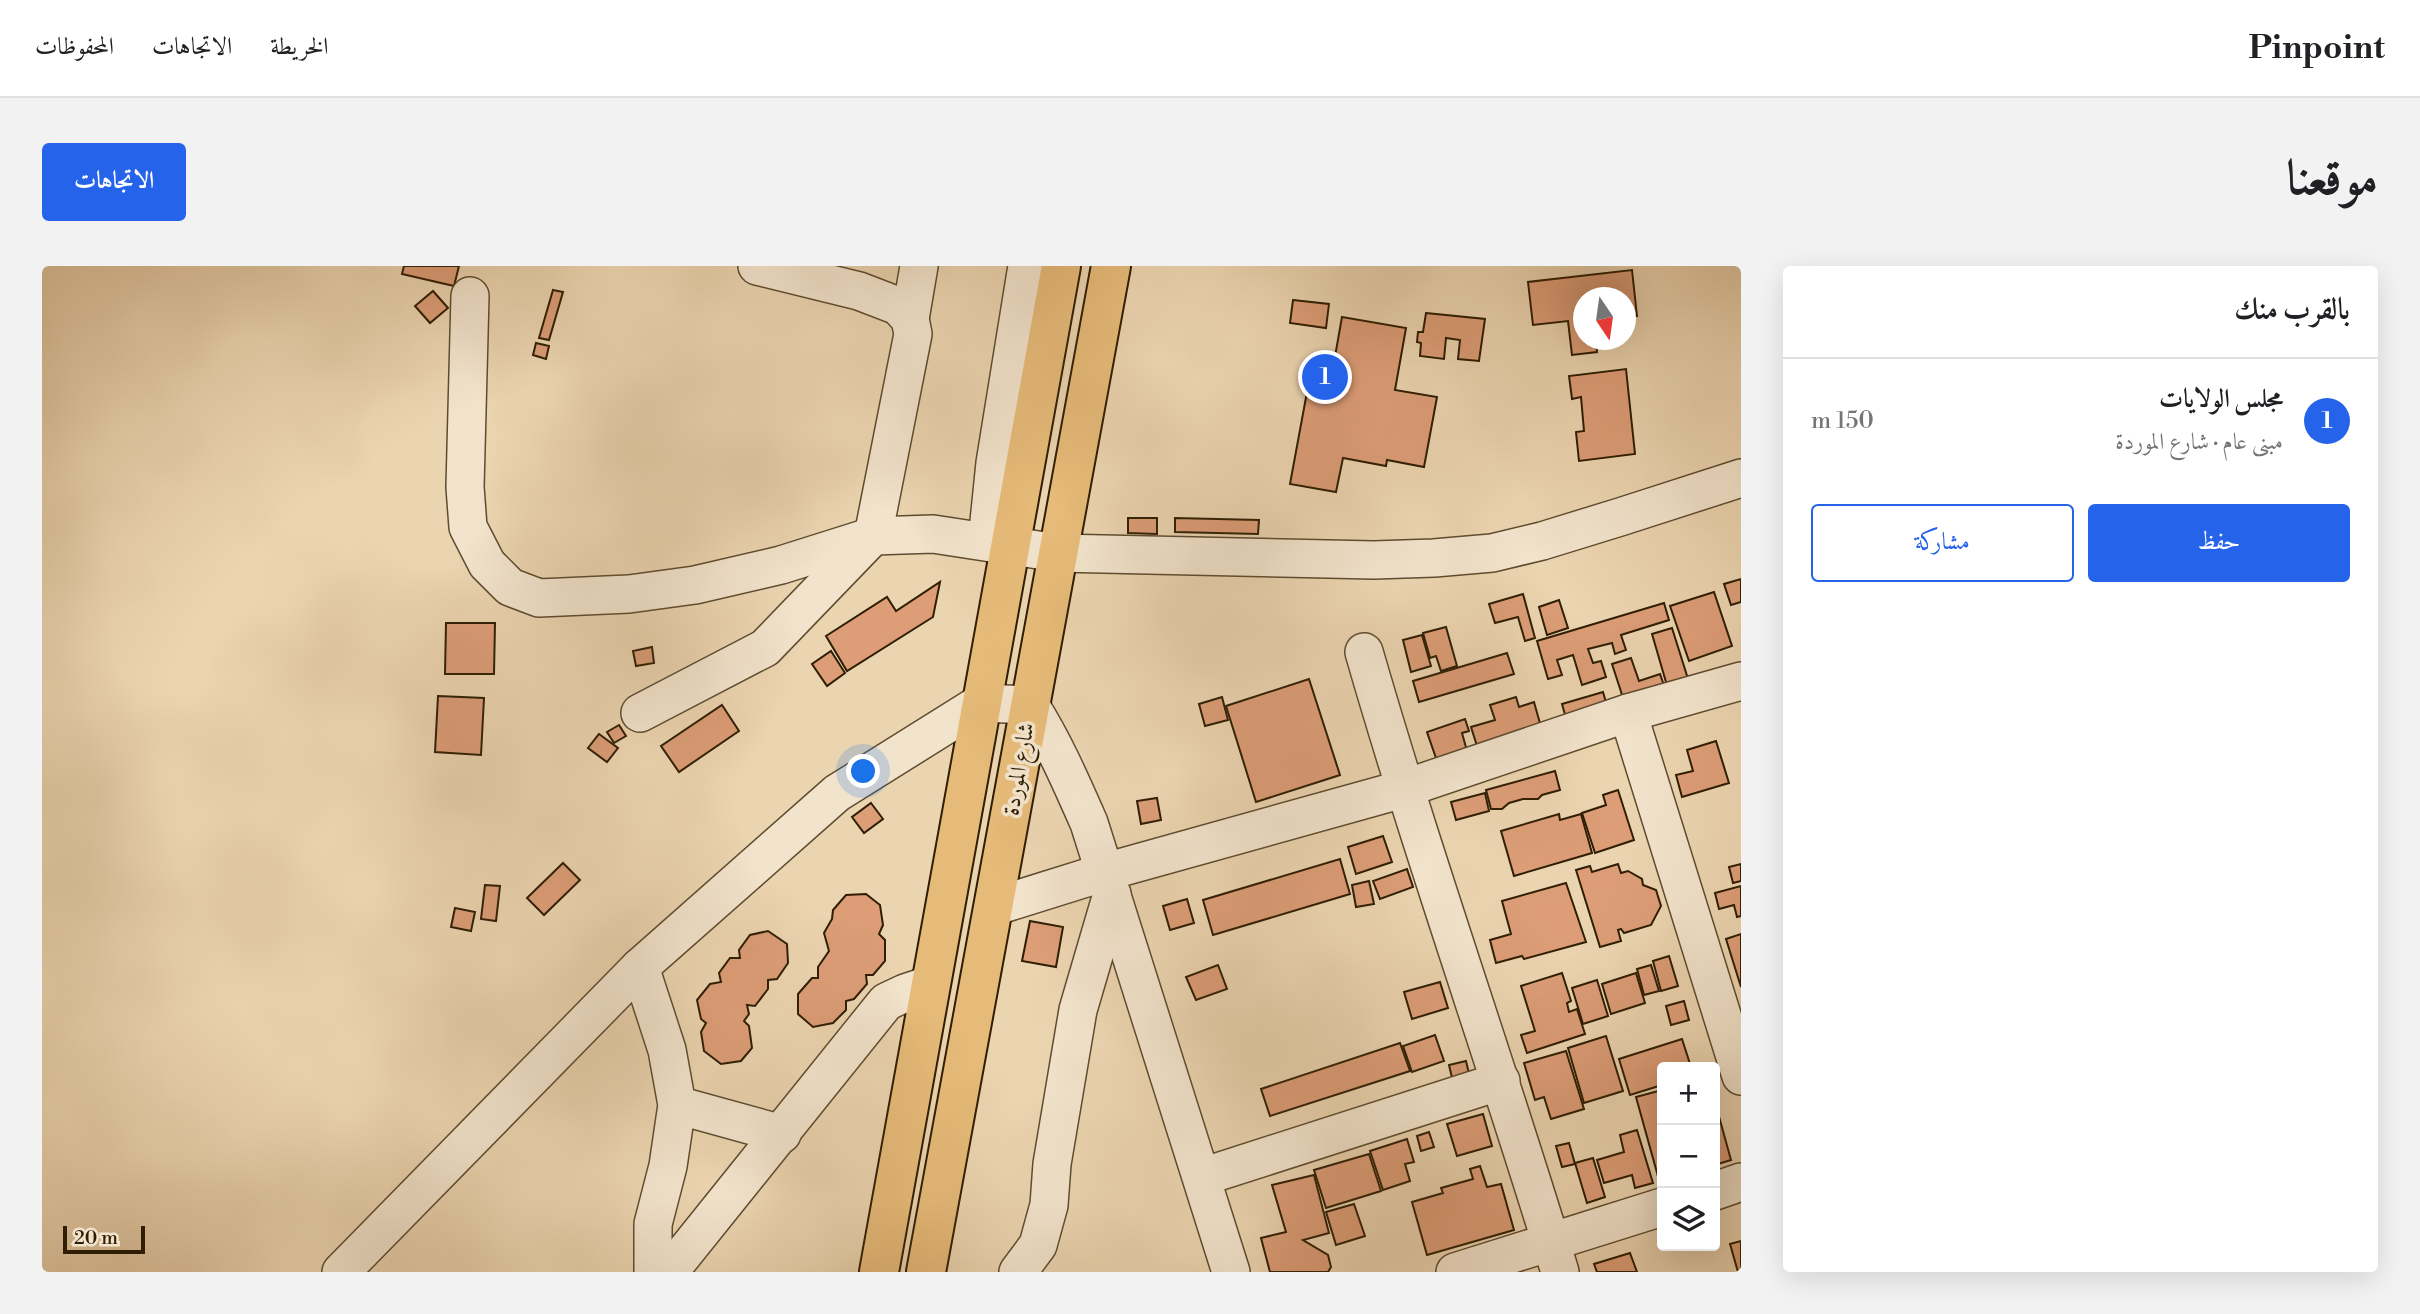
<!DOCTYPE html>
<html lang="ar">
<meta charset="utf-8">
<style>
body{margin:0;font-family:"Libre Bodoni",Amiri,serif;background:#f2f2f2;color:#202124;direction:rtl}
.controls{position:absolute;right:21px;bottom:21px;display:grid;overflow:hidden;border-radius:7px;box-shadow:0 7px 28px #0002}
.controls button{width:63px;height:63px;display:grid;place-items:center;padding:0;border:0;border-bottom:2px solid #e0e0e0;background:#fff;color:#202124;font:35px sans-serif}
.compass{position:absolute;left:1531px;top:21px;width:63px;height:63px;border-radius:50%;background:#fff;box-shadow:0 7px 28px #0002;rotate:167deg}
.scale{position:absolute;left:21px;bottom:18px;width:82px;box-sizing:border-box;padding-left:7px;border:4px solid #2f1e04;border-top:0;font-size:19px;line-height:24px;white-space:nowrap;color:#2f1e04;-webkit-text-stroke:5px #f2e3cc;paint-order:stroke}
.you{position:absolute;left:822px;top:506px;width:24px;height:24px;margin:-18px;border:5px solid #fff;border-radius:50%;background:#1a73e8;box-shadow:0 0 0 10px #1a73e833}
.badge{display:grid;place-items:center;width:46px;height:46px;border-radius:50%;background:#2563eb;color:#fff;font-size:23px;font-weight:700}
.pin{position:absolute;translate:-50% -50%;border:4px solid #fff;box-shadow:0 2px 7px #0006}
.list{margin:0;padding:0;list-style:none}
h2{display:flex;justify-content:space-between;align-items:center;height:91px;margin:0;padding:0 28px;font-size:30px}
h2 small{font-size:23px;font-weight:400;color:#757577}
.list li{display:grid;grid-template-columns:46px 1fr auto;gap:21px;align-items:center;box-sizing:border-box;height:126px;padding:0 28px;border-top:2px solid #e0e0e0}
.list b{display:block;font-size:26px;white-space:nowrap}
.list p{margin:0;font-size:23px;white-space:nowrap;color:#757577}
.list em{font-size:23px;font-style:normal;color:#757577}
.actions{display:flex;gap:14px;padding:21px 28px}
.actions a{flex:1;padding:16px 0;border:2px solid #2563eb;border-radius:7px;text-align:center;font-size:24px;color:#2563eb}
.actions .main{background:#2563eb;color:#fff}
.icon{flex:none;width:38px;height:38px;fill:none;stroke:currentColor;stroke-width:2;stroke-linecap:round;stroke-linejoin:round}
.map{position:relative;flex:none;width:1699px;height:1006px;overflow:hidden;direction:ltr;border-radius:7px}
header{display:flex;align-items:center;gap:42px;box-sizing:border-box;height:98px;padding:0 35px;background:#fff;border-bottom:2px solid #e0e0e0}
header strong{font-size:33px}
nav{display:flex;gap:38px;margin-inline-start:auto;font-size:24px}
.intro{display:flex;align-items:center;justify-content:space-between;box-sizing:border-box;height:168px;padding:0 42px}
h1{margin:0;font-size:49px}
.button{padding:18px 32px;border-radius:7px;background:#2563eb;color:#fff;font-size:24px;font-weight:700}
main{display:flex;gap:42px;padding:0 42px}
aside{flex:1;background:#fff;border-radius:7px;box-shadow:0 7px 28px #0002}
.map>svg:first-child{display:block}
.building{fill:#dc9d77;stroke:#2f1e04;stroke-width:2}
.lines{fill:none;stroke-linecap:round;stroke-linejoin:round}
.minor-casing{stroke:#5e4c2f;stroke-width:40}
.major-casing{stroke:#2f1e04;stroke-width:42}
.minor{stroke:#f2e3cc;stroke-width:37}
.major{stroke:#e6ba78;stroke-width:38}
.labels{text-anchor:middle;stroke-width:7;stroke-linejoin:round;paint-order:stroke}
.street-label{font-size:23px;fill:#2f1e04;stroke:#f2e3cc}
</style>
<header>
<strong>Pinpoint</strong>
<nav><a>الخريطة</a><a>الاتجاهات</a><a>المحفوظات</a></nav>
</header>
<div class="intro"><h1>موقعنا</h1><a class="button">الاتجاهات</a></div>
<main>
<aside>
<h2>بالقرب منك<small></small></h2>
<ul class="list">
<li><span class="badge">1</span><div><b>مجلس الولايات</b><p>مبنى عام · شارع الموردة</p></div><em>150 m</em></li>
</ul>
<div class="actions"><a class="main">حفظ</a><a>مشاركة</a></div>
</aside>
<div class="map">
<svg width="1699" height="1006" viewBox="0 0 1699 1006">
<rect width="100%" height="100%" fill="#ebd4b0"/>
<filter id="stains"><feTurbulence type="fractalNoise" baseFrequency=".00286" numOctaves="4"/><feColorMatrix values="0 0 0 0 .2 0 0 0 0 .09 0 0 0 0 .02 0 0 0 .5 -.17"/></filter>
<radialGradient id="worn" r=".72"><stop offset=".6" stop-color="#630" stop-opacity="0"/><stop offset="1" stop-color="#630" stop-opacity=".3"/></radialGradient>
<!-- building -->
<g class="building">
<polygon points="362,0 417,0 412,20 360,8"/>
<polygon points="1590,4 1595,50 1584,51 1584,32 1542,32 1542,74 1554,74 1555,86 1530,89 1526,55 1491,59 1486,16"/>
<polygon points="511,24 521,26 507,74 497,72"/>
<polygon points="391,25 406,42 388,57 373,40"/>
<polygon points="1251,34 1287,38 1284,62 1248,57"/>
<polygon points="1384,47 1443,53 1437,95 1416,93 1418,74 1404,72 1402,93 1378,90 1379,77 1375,76 1376,66 1381,66"/>
<polygon points="1300,51 1364,62 1353,124 1395,131 1382,201 1345,194 1344,200 1301,192 1294,226 1248,218 1265,126 1286,130"/>
<polygon points="494,77 507,80 504,93 491,89"/>
<polygon points="1584,103 1593,188 1537,195 1534,166 1542,165 1539,131 1530,133 1527,110"/>
<polygon points="1086,252 1115,252 1115,268 1086,267"/>
<polygon points="1133,252 1217,254 1216,268 1133,266"/>
<polygon points="1699,313 1699,336 1689,339 1682,318"/>
<polygon points="898,316 891,351 805,405 784,370 845,331 854,345"/>
<polygon points="1672,326 1690,380 1647,395 1628,340"/>
<polygon points="1481,328 1493,372 1483,375 1476,351 1453,357 1447,338"/>
<polygon points="1517,334 1526,362 1505,369 1497,341"/>
<polygon points="1622,337 1627,354 1579,369 1584,384 1573,388 1570,377 1546,383 1551,397 1559,395 1564,411 1540,419 1531,389 1515,394 1520,409 1506,413 1495,375"/>
<polygon points="404,357 453,357 452,408 403,408"/>
<polygon points="1404,361 1415,400 1399,405 1394,390 1388,392 1381,367"/>
<polygon points="1630,362 1647,416 1626,423 1610,368"/>
<polygon points="1380,369 1389,400 1369,406 1361,374"/>
<polygon points="610,381 612,397 594,400 591,385"/>
<polygon points="789,385 803,407 785,420 770,398"/>
<polygon points="1465,387 1472,408 1377,436 1371,415"/>
<polygon points="1589,392 1597,415 1618,408 1624,425 1583,438 1570,398"/>
<polygon points="1267,413 1298,509 1214,536 1184,440"/>
<polygon points="1561,426 1566,443 1525,456 1520,438"/>
<polygon points="396,430 442,432 439,489 393,486"/>
<polygon points="1180,431 1186,454 1163,460 1157,438"/>
<polygon points="1474,431 1477,441 1492,436 1499,461 1435,480 1429,461 1453,454 1448,439"/>
<polygon points="680,439 697,465 637,506 619,480"/>
<polygon points="1423,453 1427,465 1420,467 1425,485 1395,495 1385,466"/>
<polygon points="577,459 584,470 572,477 565,466"/>
<polygon points="557,468 576,482 565,496 546,482"/>
<polygon points="1674,475 1687,517 1640,531 1634,509 1651,505 1645,484"/>
<polygon points="1513,505 1518,524 1500,529 1496,533 1481,533 1467,537 1460,543 1449,543 1444,524"/>
<polygon points="1576,524 1592,574 1553,587 1540,547 1564,539 1561,529"/>
<polygon points="1443,527 1447,545 1414,554 1409,536"/>
<polygon points="1115,532 1119,554 1099,558 1095,535"/>
<polygon points="829,537 841,553 822,567 810,551"/>
<polygon points="1517,548 1518,554 1539,548 1550,587 1472,610 1459,565"/>
<polygon points="1341,570 1350,596 1314,608 1306,581"/>
<polygon points="1298,593 1308,628 1171,669 1161,634"/>
<polygon points="521,597 538,614 502,649 485,632"/>
<polygon points="1576,598 1579,607 1586,605 1600,613 1601,619 1614,624 1619,640 1609,659 1582,667 1579,663 1576,664 1579,675 1558,681 1534,604 1548,600 1550,606"/>
<polygon points="1699,598 1699,615 1691,617 1687,601"/>
<polygon points="1365,603 1371,621 1338,633 1331,615"/>
<polygon points="1327,615 1332,638 1314,641 1310,619"/>
<polygon points="1524,617 1544,676 1482,693 1480,690 1454,697 1448,674 1469,668 1460,635"/>
<polygon points="443,619 458,620 454,655 439,653"/>
<polygon points="1699,620 1699,650 1695,651 1692,639 1677,643 1673,627"/>
<polygon points="824,628 838,639 841,659 837,668 843,674 843,695 831,709 824,709 825,718 812,733 804,735 804,744 791,757 771,761 756,748 756,728 770,712 776,712 776,701 787,685 782,667 790,653 791,644 804,629"/>
<polygon points="1145,633 1152,657 1128,664 1121,640"/>
<polygon points="413,642 433,646 429,665 409,661"/>
<polygon points="988,655 1021,661 1014,701 980,695"/>
<polygon points="726,665 745,678 746,697 735,713 726,714 726,723 713,740 705,739 707,748 702,755 707,760 710,782 699,795 679,798 662,785 659,766 664,757 659,753 655,734 668,718 679,716 677,707 688,692 698,692 697,684 708,669"/>
<polygon points="1699,668 1699,721 1684,673"/>
<polygon points="1627,690 1636,720 1619,725 1611,695"/>
<polygon points="1176,699 1185,723 1154,734 1144,711"/>
<polygon points="1609,699 1617,725 1602,729 1595,703"/>
<polygon points="1520,707 1529,735 1525,737 1527,746 1535,743 1543,768 1485,787 1479,769 1493,765 1479,720"/>
<polygon points="1594,707 1603,737 1569,748 1560,718"/>
<polygon points="1555,714 1566,750 1541,758 1530,722"/>
<polygon points="1398,716 1406,742 1370,753 1362,726"/>
<polygon points="1642,735 1647,754 1629,759 1624,740"/>
<polygon points="1393,769 1402,795 1370,806 1361,780"/>
<polygon points="1564,770 1581,825 1542,837 1526,782"/>
<polygon points="1640,773 1649,801 1620,801 1620,819 1588,829 1577,793"/>
<polygon points="1358,777 1368,805 1228,850 1219,823"/>
<polygon points="1524,785 1542,843 1509,853 1502,831 1493,834 1482,797"/>
<polygon points="1424,795 1428,812 1411,816 1407,799"/>
<polygon points="1620,824 1620,913 1617,914 1594,831"/>
<polygon points="1673,836 1689,894 1673,899"/>
<polygon points="1441,848 1450,880 1415,890 1405,858"/>
<polygon points="1595,864 1611,917 1593,922 1590,909 1562,917 1555,894 1582,886 1578,869"/>
<polygon points="1387,866 1392,881 1379,885 1375,870"/>
<polygon points="1365,873 1372,896 1363,898 1368,915 1341,924 1328,885"/>
<polygon points="1527,877 1533,898 1520,901 1514,880"/>
<polygon points="1327,888 1339,925 1284,942 1272,904"/>
<polygon points="1551,892 1563,931 1545,937 1533,897"/>
<polygon points="1438,900 1445,921 1459,918 1472,964 1385,989 1370,936 1401,927 1399,922 1431,913 1428,903"/>
<polygon points="1272,909 1287,967 1261,974 1286,989 1289,1001 1286,1006 1228,1006 1219,972 1244,966 1230,919"/>
<polygon points="1312,938 1323,970 1294,979 1284,946"/>
<polygon points="1699,975 1699,1006 1696,1006 1688,978"/>
<polygon points="1588,987 1595,1006 1555,1006 1552,998"/>
</g>
<g class="lines">
<defs>
<g id="minor">
<polyline points="428,30 423,221 426,261 445,298 468,321 497,332 587,328 653,319 739,299 831,270 891,268 1016,287 1332,294 1392,292 1450,287 1500,275 1578,251 1699,212"/>
<polyline points="868,53 877,0"/>
<polyline points="945,275 953,197 985,0"/>
<path d="M1322,386C1382,594 1455,798 1518,1006"/>
<polyline points="598,447 723,382 831,270 871,68 868,53 856,40 817,25 715,0"/>
<polyline points="1586,447 1699,810"/>
<polyline points="951,641 1063,606 1361,523 1586,447 1699,415"/>
<polyline points="598,701 625,784 635,839 626,900 611,958 611,1006"/>
<polyline points="635,839 740,868"/>
<polyline points="1160,911 1459,815"/>
<polyline points="1673,925 1699,916"/>
<path d="M299,1006L598,701L795,527L939,437L988,439C1012,477 1029,516 1047,557L1189,1006"/>
<polyline points="627,1006 844,736 863,727 887,719"/>
<polyline points="976,1006 996,979 1007,939 1010,898 1036,744 1070,628"/>
<polyline points="1413,1006 1620,941"/>
</g>
<g id="major">
<polyline points="837,1006 1019,0"/>
<polyline points="884,1006 1069,0"/>
</g>
</defs>
<!-- minor casing -->
<use href="#minor" class="minor-casing"/>
<!-- major casing -->
<use href="#major" class="major-casing"/>
<!-- minor -->
<use href="#minor" class="minor"/>
<!-- major -->
<use href="#major" class="major"/>
</g>
<g class="labels">
<!-- street labels -->
<g class="street-label">
<text transform="translate(976 503) rotate(-80)" y="8">شارع الموردة</text>
</g>
</g>
<rect width="100%" height="100%" filter="url(#stains)"/>
<rect width="100%" height="100%" fill="url(#worn)"/>
</svg>
<div class="controls">
<button>+</button>
<button>−</button>
<button><svg class="icon" aria-label="layers" viewBox="0 0 24 24"><path d="M12 4l9 5-9 5-9-5zM3 14l9 5 9-5"/></svg></button>
</div>
<svg class="compass" viewBox="-18 -18 36 36"><path d="M0-13l5 13h-10z" fill="#e53935"/><path d="M0 13l5-13h-10z" fill="#757577"/></svg>
<div class="scale">20 m</div>
<div class="you"></div>
<div class="pin badge" style="left:1283px;top:111px">1</div>
</div>
</main>
